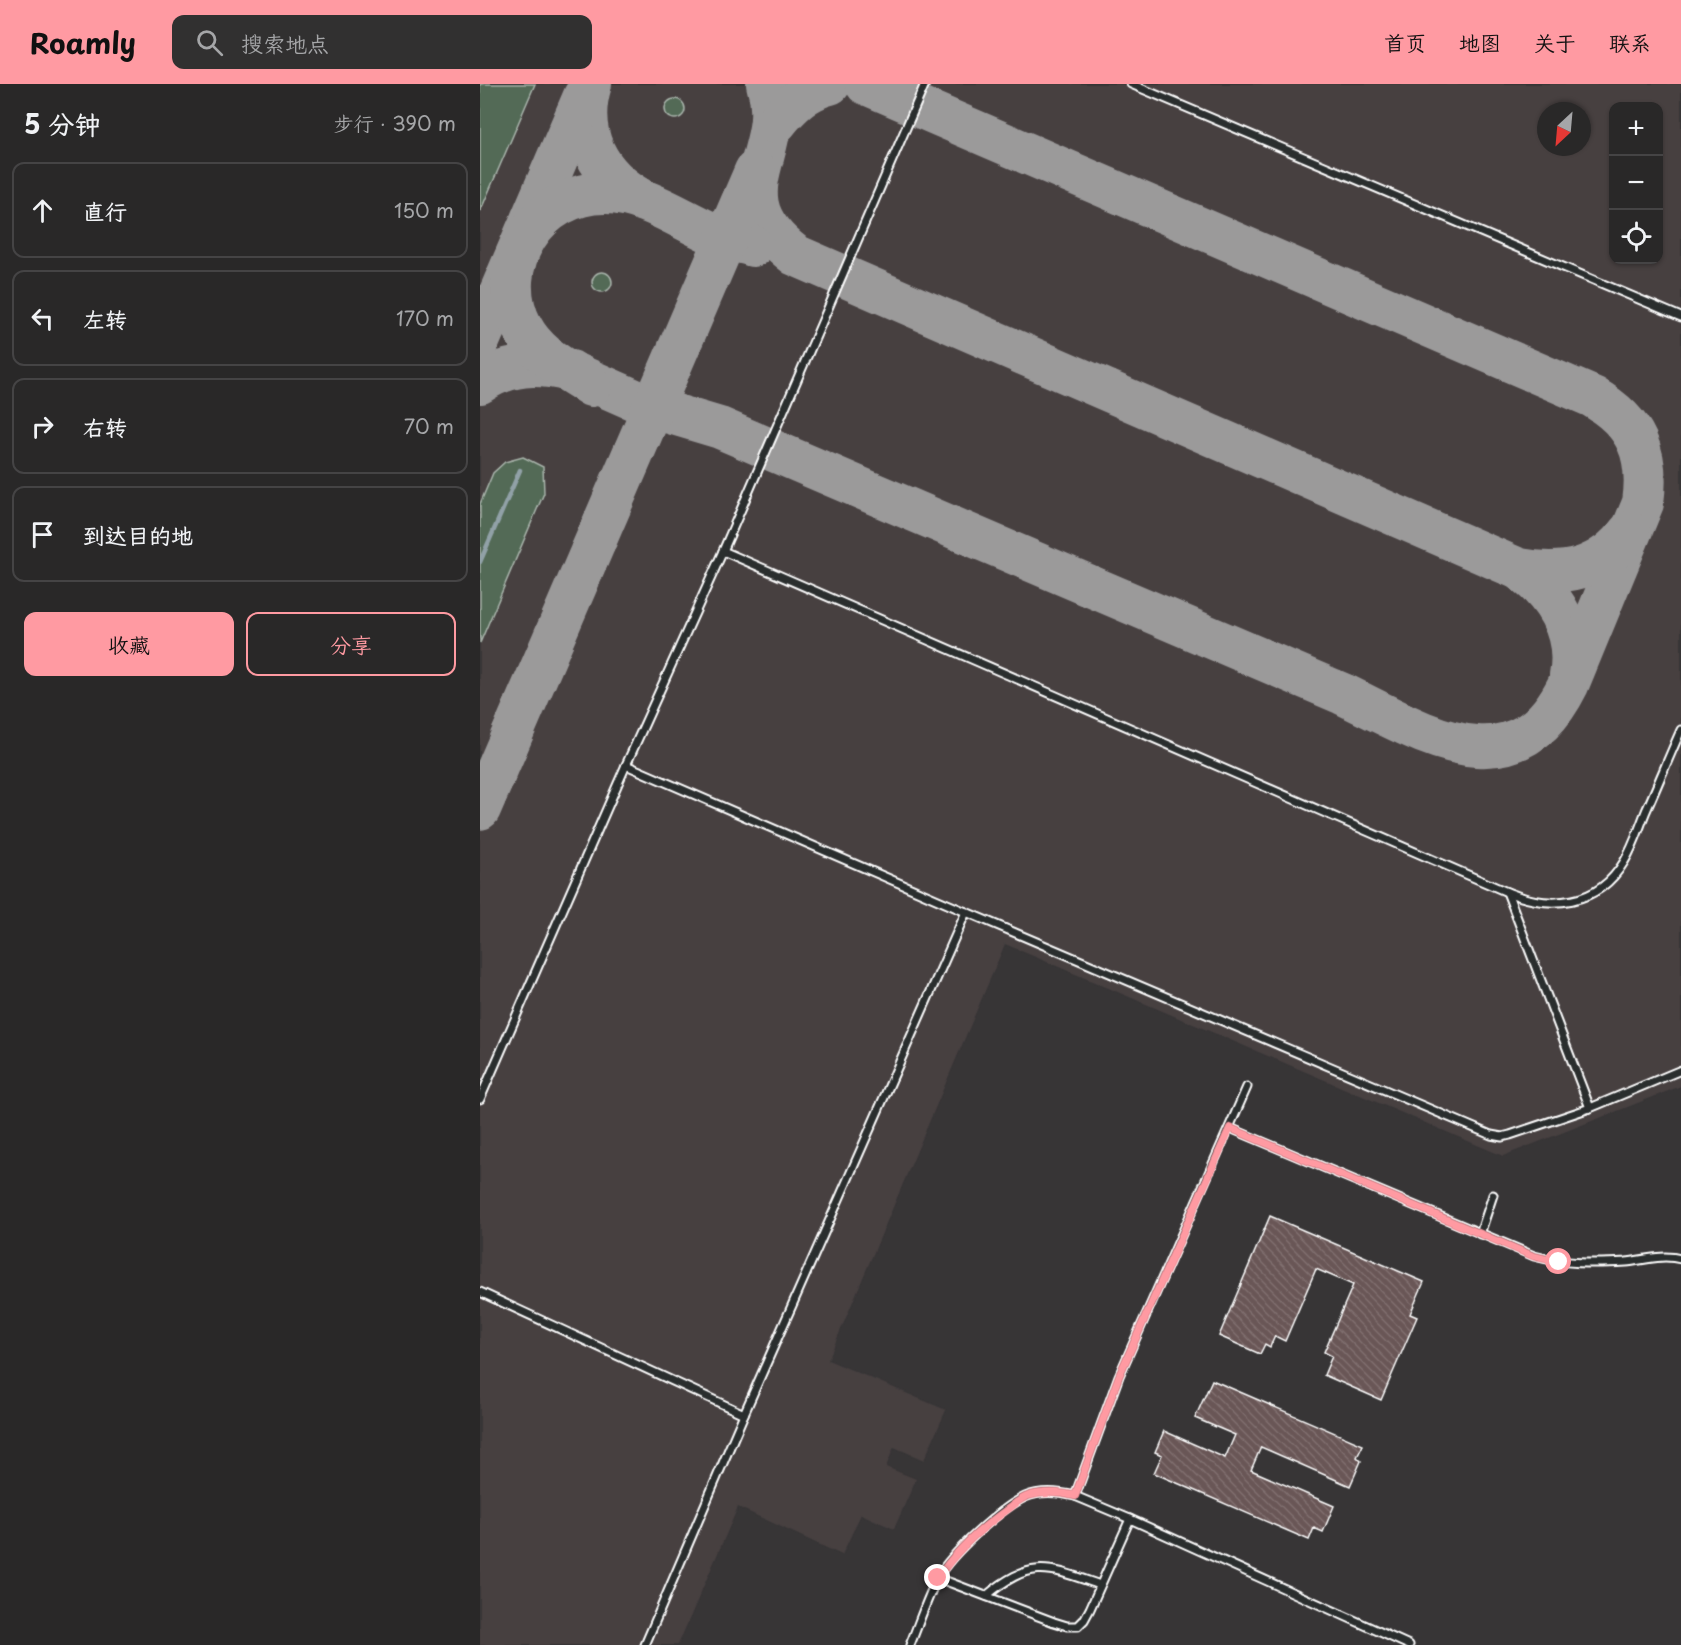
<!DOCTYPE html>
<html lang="zh">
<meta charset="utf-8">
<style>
body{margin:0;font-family:"Playpen Sans","LXGW WenKai TC",sans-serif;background:#313030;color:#f1f3f6}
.controls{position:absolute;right:18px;top:18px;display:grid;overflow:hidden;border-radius:12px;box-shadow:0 2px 4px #0004}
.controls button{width:54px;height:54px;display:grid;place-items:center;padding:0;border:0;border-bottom:2px solid #454445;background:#292828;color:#f1f3f6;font:30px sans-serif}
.compass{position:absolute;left:1057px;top:18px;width:54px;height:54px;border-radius:50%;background:#292828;box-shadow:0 2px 4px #0004;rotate:206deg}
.stop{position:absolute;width:18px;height:18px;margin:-14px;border:4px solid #ff9aa2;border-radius:50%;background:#fff}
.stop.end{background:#ff9aa2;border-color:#fff;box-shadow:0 2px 6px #0008}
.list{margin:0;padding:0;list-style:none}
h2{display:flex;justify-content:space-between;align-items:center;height:78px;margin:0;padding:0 24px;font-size:26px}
h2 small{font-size:20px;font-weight:400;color:#a5a6a8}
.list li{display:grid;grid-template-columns:39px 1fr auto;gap:18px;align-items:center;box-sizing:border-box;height:96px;margin:0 12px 12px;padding:0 12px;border:2px solid #454445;border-radius:12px}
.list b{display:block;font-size:22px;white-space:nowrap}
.list em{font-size:20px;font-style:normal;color:#a5a6a8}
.actions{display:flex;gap:12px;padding:18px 24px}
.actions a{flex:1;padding:14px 0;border:2px solid #ff9aa2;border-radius:12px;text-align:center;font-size:21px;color:#ff9aa2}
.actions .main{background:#ff9aa2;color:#111}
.icon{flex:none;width:33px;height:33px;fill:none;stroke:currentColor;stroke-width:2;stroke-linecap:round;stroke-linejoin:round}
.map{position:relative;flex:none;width:1201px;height:1561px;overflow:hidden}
header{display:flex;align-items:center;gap:36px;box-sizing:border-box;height:84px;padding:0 30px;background:#ff9aa2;color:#111}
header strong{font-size:28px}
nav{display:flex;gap:33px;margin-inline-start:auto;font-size:21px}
.search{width:420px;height:54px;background:#313030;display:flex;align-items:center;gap:15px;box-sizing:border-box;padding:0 21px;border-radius:12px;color:#a5a6a8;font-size:22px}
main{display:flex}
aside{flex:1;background:#292828}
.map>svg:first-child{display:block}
.built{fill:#463f40;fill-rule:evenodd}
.grass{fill:#536a57;stroke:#a9b4ab;stroke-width:1.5}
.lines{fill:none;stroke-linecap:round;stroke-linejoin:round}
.stream{stroke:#91a1a7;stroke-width:4.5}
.taxiway{stroke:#9b9a9a;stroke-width:42}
.building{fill:url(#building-back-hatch);stroke:#fff;stroke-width:1.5}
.service-casing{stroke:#fff;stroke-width:11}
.service{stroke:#2a2d2e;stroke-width:7}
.route{stroke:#ff9aa2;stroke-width:8}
</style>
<header>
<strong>Roamly</strong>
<div class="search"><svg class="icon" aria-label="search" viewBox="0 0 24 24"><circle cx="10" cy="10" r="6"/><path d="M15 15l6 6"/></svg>搜索地点</div>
<nav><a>首页</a><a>地图</a><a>关于</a><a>联系</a></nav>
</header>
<main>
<aside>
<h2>5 分钟<small>步行 · 390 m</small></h2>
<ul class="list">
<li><svg class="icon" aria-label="ahead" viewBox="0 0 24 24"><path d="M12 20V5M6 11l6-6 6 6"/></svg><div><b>直行</b></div><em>150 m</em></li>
<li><svg class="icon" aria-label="left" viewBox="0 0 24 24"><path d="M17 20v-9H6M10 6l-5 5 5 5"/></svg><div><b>左转</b></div><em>170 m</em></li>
<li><svg class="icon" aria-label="right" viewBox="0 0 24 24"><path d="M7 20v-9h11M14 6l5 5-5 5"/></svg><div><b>右转</b></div><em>70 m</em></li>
<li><svg class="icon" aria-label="arrive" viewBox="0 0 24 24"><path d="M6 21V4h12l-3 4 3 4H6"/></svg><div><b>到达目的地</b></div></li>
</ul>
<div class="actions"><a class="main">收藏</a><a>分享</a></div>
</aside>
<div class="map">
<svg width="1201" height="1561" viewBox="0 0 1201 1561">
<defs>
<pattern id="building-back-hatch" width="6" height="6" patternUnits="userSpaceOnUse" patternTransform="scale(1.5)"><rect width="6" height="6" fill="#695656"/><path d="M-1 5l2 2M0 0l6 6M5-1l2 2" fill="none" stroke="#806f6f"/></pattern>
</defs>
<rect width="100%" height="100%" fill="#373536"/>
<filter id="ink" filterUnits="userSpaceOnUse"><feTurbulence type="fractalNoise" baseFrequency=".0167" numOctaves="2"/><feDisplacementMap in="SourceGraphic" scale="12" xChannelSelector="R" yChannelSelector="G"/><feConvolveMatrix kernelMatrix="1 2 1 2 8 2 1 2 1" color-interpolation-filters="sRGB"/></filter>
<g filter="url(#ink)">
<!-- built -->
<path class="built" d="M0,0H1201V1002L1023,1072L525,860L348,1276L466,1326L444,1376L414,1363L406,1383L436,1395L414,1445L381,1430L362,1471L258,1423L198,1561H0ZM1134,22H1178V176H1134ZM1066,27H1102V63H1066Z"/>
<!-- grass -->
<g class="grass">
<polygon points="0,0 55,0 0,128"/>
<circle cx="195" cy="25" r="10"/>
<circle cx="122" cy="198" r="10"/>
<polygon points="43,373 63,383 64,409 0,559 0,420 13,389 25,378"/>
</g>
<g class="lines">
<!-- stream -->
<polyline class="stream" points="0,478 40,386"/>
<!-- taxiway -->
<g class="taxiway">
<path d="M111,0C96,50 118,92 163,116"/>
<path d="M287,0C309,69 235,110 315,171L1039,485C1073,509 1098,547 1090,591"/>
<path d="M296,39C311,20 326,6 350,0"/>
<polyline points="0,255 104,12"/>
<path d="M89,287L173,324L240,344L863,610C942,648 1034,710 1088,601L1163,419C1170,370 1156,338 1113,313L386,0"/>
<path d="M0,299C31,279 56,279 91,287"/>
<path d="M111,302C86,285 57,272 42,243C10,182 58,107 127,109C170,110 207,141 246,155C255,158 264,159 273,162"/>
<path d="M1039,485C1084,493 1121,486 1149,448"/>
<polyline points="0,725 275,87"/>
</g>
</g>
<!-- building -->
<g class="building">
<polygon points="790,1132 944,1198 930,1230 937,1233 901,1316 844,1291 852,1272 844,1268 873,1201 836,1185 805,1257 795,1252 790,1263 785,1260 780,1270 739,1252"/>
<polygon points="732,1296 883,1361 877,1373 881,1377 870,1402 781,1363 771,1386 854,1422 843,1448 834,1444 829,1456 674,1389 682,1371 675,1368 684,1347 745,1374 755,1351 715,1334"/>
</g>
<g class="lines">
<defs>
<g id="service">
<polyline points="651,0 1201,233"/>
<path d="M243,467L1027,808C1070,826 1118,822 1144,778C1154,762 1159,744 1166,727C1178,700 1189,673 1201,646"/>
<polyline points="146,681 486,828 1011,1051 1022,1053 1030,1051 1110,1024 1201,986"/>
<polyline points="1027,808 1110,1024"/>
<polyline points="767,1003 639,1292 595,1412 650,1435 929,1561"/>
<polyline points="0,1015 146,681 243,467 445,0"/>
<path d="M750,1044L1054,1172C1084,1180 1114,1180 1146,1178C1165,1176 1182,1170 1201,1175"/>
<polyline points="1000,1150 1013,1111"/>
<polyline points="0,1208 264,1330"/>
<polyline points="458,1494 574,1538 587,1542 598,1542 604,1536 610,1525 650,1435"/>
<path d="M506,1512C552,1474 568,1483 620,1501"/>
<polyline points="165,1561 264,1330 486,828"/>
<path d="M430,1561C439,1539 447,1514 458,1493C471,1470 521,1424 545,1413C561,1406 579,1408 595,1412"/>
</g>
</defs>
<!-- service casing -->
<use href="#service" class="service-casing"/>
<!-- service -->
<use href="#service" class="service"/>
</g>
</g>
<g class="lines" filter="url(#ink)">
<!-- route -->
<path class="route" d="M458,1494C476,1466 501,1444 528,1425C535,1420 541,1414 548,1412C565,1407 579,1408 595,1412L639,1292L750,1044L1053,1172L1079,1178"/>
</g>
</svg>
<div class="controls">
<button>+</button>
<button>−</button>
<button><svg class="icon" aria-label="locate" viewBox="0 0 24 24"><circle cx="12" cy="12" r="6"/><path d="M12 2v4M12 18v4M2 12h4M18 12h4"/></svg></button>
</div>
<svg class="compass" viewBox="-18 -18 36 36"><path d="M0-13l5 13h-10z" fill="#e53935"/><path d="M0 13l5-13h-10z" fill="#a5a6a8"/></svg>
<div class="stop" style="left:1079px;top:1178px"></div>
<div class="stop end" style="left:458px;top:1494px"></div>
</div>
</main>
